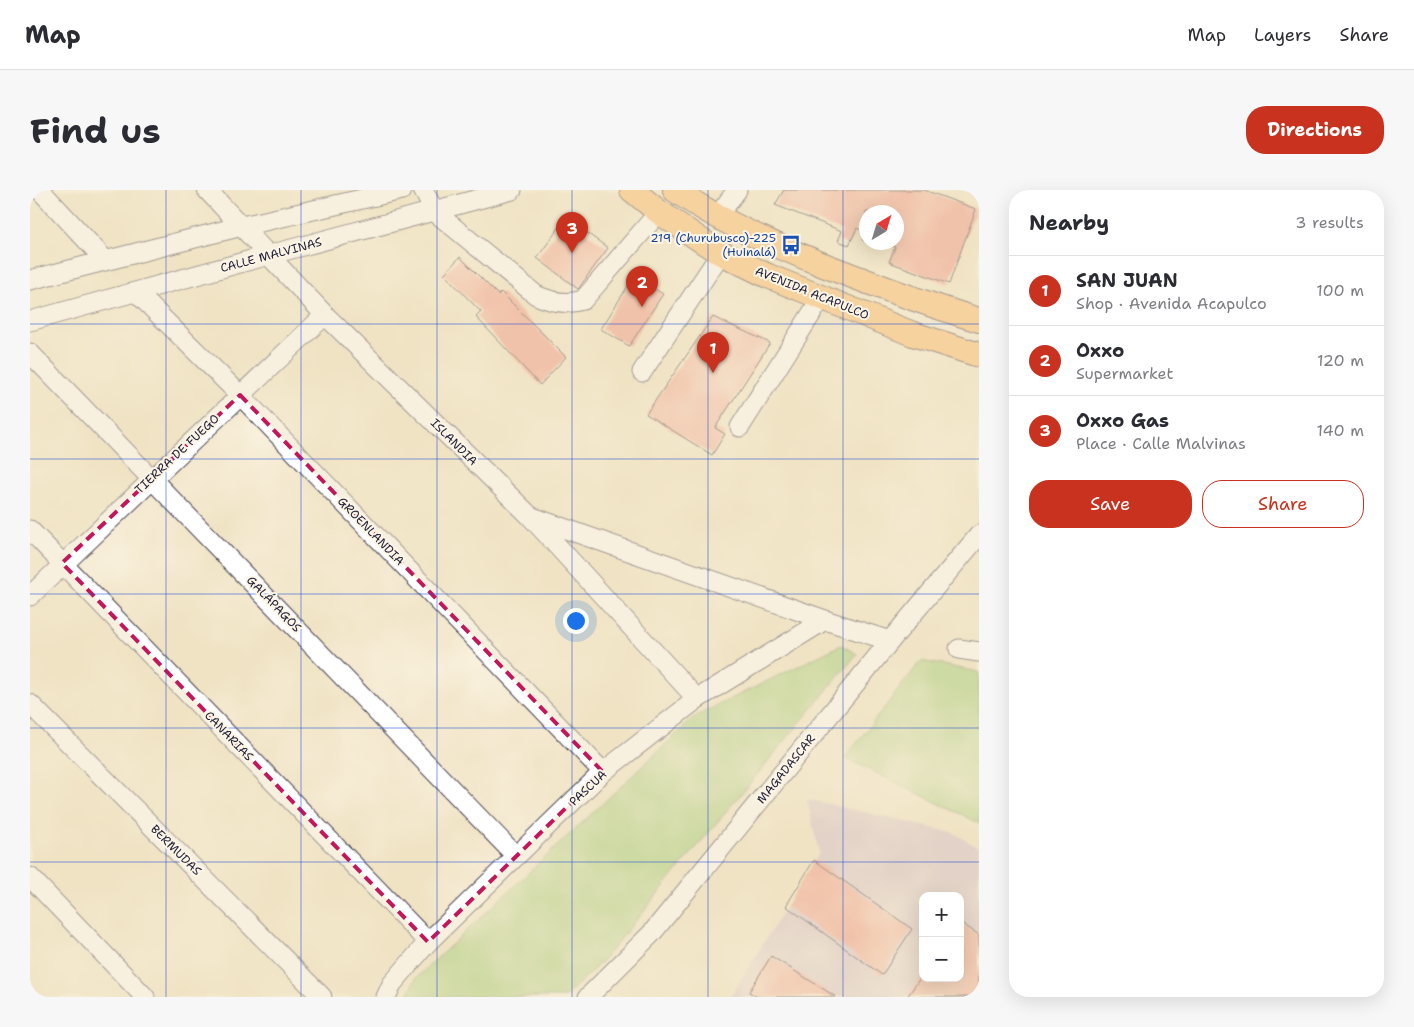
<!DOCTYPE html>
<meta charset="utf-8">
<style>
body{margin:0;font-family:"Shantell Sans",sans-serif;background:#f7f7f7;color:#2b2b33}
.controls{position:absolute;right:15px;bottom:15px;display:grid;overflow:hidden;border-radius:10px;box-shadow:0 5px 20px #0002}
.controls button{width:45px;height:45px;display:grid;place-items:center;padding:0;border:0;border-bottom:1px solid #e1e1e2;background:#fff;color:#2b2b33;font:25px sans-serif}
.compass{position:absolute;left:829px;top:15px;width:45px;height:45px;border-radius:50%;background:#fff;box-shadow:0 5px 20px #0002;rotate:38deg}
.you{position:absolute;left:545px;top:430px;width:18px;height:18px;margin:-12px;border:4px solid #fff;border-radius:50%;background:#1a73e8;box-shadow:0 0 0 8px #1a73e833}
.badge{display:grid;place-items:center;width:32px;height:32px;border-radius:50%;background:#c8321e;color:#fff;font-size:16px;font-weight:700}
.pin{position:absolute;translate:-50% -41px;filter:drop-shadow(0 1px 2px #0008)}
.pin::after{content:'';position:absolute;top:26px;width:18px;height:15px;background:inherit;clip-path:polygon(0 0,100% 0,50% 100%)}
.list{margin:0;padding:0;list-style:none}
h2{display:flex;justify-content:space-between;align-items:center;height:65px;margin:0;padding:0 20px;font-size:21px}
h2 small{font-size:16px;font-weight:400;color:#7c7c81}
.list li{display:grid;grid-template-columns:32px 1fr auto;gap:15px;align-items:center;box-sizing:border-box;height:70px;padding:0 20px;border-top:1px solid #e1e1e2}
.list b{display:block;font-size:19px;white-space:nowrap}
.list p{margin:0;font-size:16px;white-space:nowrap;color:#7c7c81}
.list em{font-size:16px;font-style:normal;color:#7c7c81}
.actions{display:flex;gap:10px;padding:15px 20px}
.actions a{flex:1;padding:11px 0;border:1px solid #c8321e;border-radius:20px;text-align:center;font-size:18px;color:#c8321e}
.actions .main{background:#c8321e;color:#fff}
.map{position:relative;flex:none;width:949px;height:807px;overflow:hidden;border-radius:20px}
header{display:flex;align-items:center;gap:30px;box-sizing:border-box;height:70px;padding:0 25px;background:#fff;border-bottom:1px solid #e1e1e2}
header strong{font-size:24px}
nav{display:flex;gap:28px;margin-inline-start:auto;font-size:18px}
.intro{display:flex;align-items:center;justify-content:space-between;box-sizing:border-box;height:120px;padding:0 30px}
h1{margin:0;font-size:35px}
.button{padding:12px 22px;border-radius:20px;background:#c8321e;color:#fff;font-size:18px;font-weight:700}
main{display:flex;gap:30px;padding:0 30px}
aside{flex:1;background:#fff;border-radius:20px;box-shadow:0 5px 20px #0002}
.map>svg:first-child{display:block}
.industrial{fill:#d1bdcb;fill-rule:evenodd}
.green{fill:#a4ce7a;stroke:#63785a}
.building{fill:#f29a89}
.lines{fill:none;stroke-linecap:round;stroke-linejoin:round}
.minor-casing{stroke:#413f50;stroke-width:21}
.major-casing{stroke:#413f50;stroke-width:26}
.minor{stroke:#fff;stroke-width:19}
.major{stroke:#fdbc70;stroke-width:24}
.marked{fill:none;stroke:#c2185b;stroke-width:4;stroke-dasharray:10 6;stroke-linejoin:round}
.grid{fill:none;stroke:#1d4ed8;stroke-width:1;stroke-opacity:0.55}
.labels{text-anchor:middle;stroke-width:4;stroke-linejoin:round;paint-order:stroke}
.transit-label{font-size:12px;fill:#164399;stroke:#fcf5e5;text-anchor:end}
.street-label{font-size:12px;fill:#22223b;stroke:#fcf5e5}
</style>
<header>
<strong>Map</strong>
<nav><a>Map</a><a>Layers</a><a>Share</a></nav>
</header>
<div class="intro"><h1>Find us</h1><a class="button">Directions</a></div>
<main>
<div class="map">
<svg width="949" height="807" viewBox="0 0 949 807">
<rect width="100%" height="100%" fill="#fcf5e5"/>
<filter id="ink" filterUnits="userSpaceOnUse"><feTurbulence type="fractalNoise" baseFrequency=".02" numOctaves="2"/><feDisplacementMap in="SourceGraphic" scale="10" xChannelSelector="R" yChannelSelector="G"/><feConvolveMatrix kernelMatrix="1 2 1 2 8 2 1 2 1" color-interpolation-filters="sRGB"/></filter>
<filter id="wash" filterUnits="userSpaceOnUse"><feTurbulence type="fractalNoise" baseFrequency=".0096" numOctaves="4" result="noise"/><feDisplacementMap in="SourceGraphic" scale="20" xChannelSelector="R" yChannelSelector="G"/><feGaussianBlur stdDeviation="1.12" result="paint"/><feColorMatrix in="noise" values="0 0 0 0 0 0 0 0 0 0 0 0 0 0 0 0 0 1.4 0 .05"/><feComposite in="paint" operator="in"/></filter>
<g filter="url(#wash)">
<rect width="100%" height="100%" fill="#f0e3c4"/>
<!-- industrial -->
<path class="industrial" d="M777,609L924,643L949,658V807H700L789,663ZM893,706H930V788H893Z"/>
<!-- green -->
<g class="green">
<polygon points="811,455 827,464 573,770 535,807 377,807 386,788 666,526"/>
<polygon points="891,471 949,482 949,633 815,568"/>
</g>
<g id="blocks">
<!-- building -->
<g class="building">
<polygon points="754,0 894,0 946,19 919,94 859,72 865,57 853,53 866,52 866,22 836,22 836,52 832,50 835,42 827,38 819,55 808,51 812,41 745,15"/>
<polygon points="536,28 578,58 548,99 507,68"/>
<polygon points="430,67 468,105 471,102 536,167 510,195 446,127 451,122 414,84"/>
<polygon points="604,86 633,104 599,156 571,139"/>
<polygon points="683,127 740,153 685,238 695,244 682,265 616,224"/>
<polygon points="784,670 882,739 852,785 756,716"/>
<polygon points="930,732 949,745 949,807 877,807 893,784 893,788 930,788"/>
<polygon points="741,766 806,807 727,807 719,802"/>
</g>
</g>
</g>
<g filter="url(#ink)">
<use href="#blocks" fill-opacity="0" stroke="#413f50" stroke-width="1"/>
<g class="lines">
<defs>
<g id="minor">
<polyline points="10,0 75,70"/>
<polyline points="177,0 295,125 500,326 667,509"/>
<path d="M393,0L405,22L506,105C521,112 537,115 553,110L629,22"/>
<polyline points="687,27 707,0"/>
<polyline points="0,90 212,36 372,0"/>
<polyline points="106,102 210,205 573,582"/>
<polyline points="0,131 239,65 482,0"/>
<polyline points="0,163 486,666"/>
<polyline points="612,182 691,63"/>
<polyline points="710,237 792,107"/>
<polyline points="502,327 795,430 860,451"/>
<polyline points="0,340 398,752"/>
<polyline points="0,406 295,125"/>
<polyline points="929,459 949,462"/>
<polyline points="0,514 292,807"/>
<polyline points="0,687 115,807"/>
<polyline points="356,807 362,794 398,752 573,582 667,509 795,430"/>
<polyline points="558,807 622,743 860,451 949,345"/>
</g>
<g id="major">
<polyline points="602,0 629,22 672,51 691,63 738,86 883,144 949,165"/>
<path d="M645,0C690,32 740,53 791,74C843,94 895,114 949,130"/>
</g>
</defs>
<!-- minor casing -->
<use href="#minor" class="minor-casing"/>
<!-- major casing -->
<use href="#major" class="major-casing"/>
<!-- minor -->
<use href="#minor" class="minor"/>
<!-- major -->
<use href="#major" class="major"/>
</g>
</g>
<!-- marked area -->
<path d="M0 0H949V807H0ZM210,205L573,582L398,752L32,373Z" fill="#f0e3c4" fill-opacity=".55" fill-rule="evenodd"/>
<path class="marked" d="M210,205L573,582L398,752L32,373Z"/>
<!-- grid -->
<path class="grid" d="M136,0V807M271,0V807M407,0V807M542,0V807M678,0V807M813,0V807M0,134H949M0,269H949M0,404H949M0,538H949M0,672H949"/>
<!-- icons -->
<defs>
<symbol id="bus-bare" viewBox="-9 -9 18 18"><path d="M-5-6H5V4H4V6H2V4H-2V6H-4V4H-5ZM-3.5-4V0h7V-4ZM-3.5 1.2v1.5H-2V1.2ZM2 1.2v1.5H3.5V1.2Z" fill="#1a4fb4" stroke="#fcf5e5" stroke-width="2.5" paint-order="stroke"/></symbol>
</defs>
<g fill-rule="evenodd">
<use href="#bus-bare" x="747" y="41" width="28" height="28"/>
</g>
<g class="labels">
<!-- transit labels -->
<g class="transit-label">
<text x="746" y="52">219 (Churubusco)-225<tspan x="746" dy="14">(Huinalá)</tspan></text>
</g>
<!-- street labels -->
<g class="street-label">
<text transform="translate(241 65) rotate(-15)" y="4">CALLE MALVINAS</text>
<text transform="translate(782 103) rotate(22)" y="4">AVENIDA ACAPULCO</text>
<text transform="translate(424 252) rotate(45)" y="4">ISLANDIA</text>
<text transform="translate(147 264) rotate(-43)" y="4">TIERRA DE FUEGO</text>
<text transform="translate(341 341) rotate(46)" y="4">GROENLANDIA</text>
<text transform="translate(244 414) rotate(46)" y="4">GALÁPAGOS</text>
<text transform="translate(199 546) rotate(46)" y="4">CANARIAS</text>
<text transform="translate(756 579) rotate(-51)" y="4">MAGADASCAR</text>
<text transform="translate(558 598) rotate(-43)" y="4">PASCUA</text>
<text transform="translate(146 660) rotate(45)" y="4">BERMUDAS</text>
</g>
</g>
</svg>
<div class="controls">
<button>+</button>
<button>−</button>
</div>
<svg class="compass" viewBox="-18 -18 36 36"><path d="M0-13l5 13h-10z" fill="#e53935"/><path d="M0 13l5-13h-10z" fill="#7c7c81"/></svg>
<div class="you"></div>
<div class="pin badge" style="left:683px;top:183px">1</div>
<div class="pin badge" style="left:612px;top:117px">2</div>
<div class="pin badge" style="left:542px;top:63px">3</div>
</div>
<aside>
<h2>Nearby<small>3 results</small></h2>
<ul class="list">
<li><span class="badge">1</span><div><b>SAN JUAN</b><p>Shop · Avenida Acapulco</p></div><em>100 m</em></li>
<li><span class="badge">2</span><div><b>Oxxo</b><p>Supermarket</p></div><em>120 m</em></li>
<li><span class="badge">3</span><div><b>Oxxo Gas</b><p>Place · Calle Malvinas</p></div><em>140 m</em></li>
</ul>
<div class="actions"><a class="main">Save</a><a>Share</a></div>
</aside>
</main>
